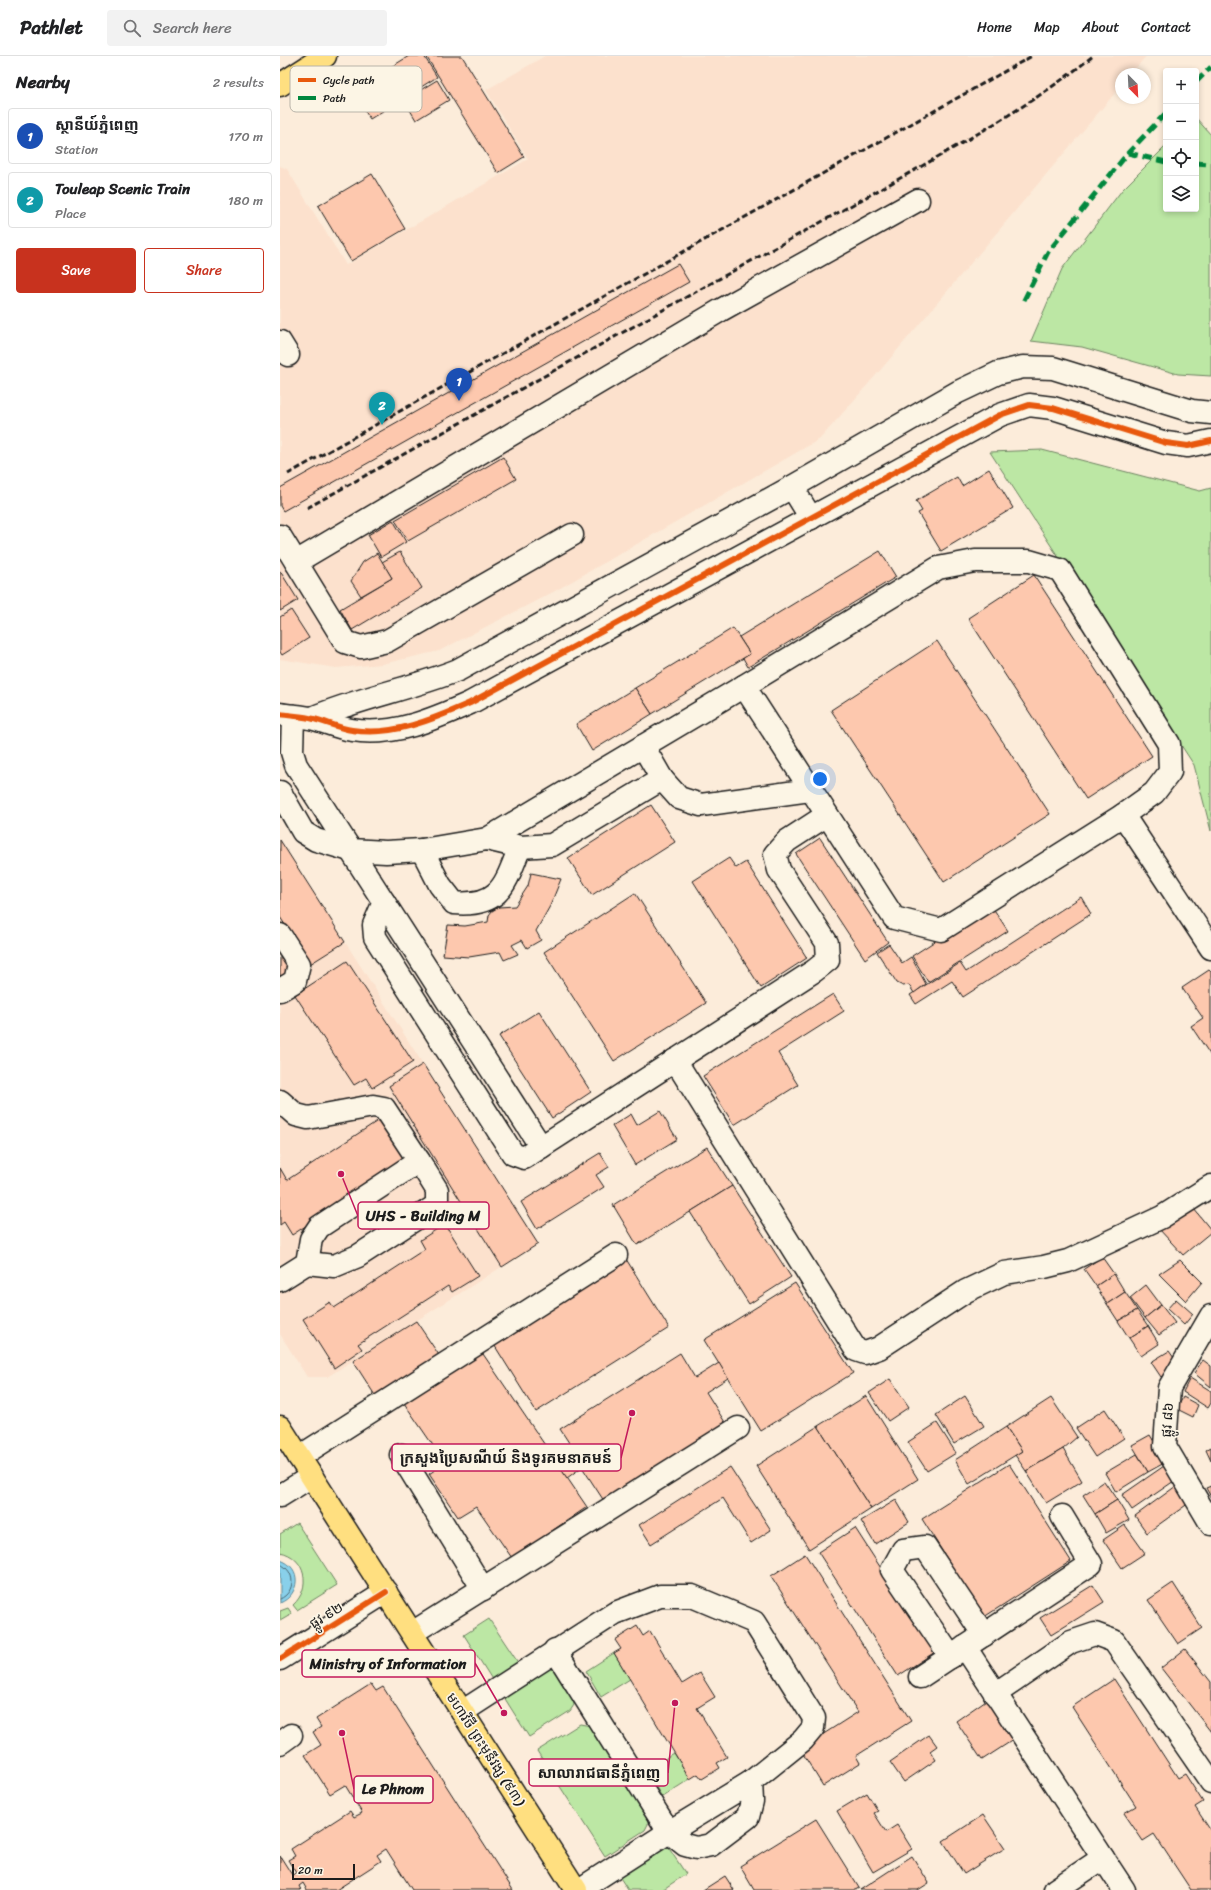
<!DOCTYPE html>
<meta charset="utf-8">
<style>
body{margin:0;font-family:Sriracha,"Noto Sans Khmer",sans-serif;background:#f2f2f2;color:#202124}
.controls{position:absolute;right:12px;top:12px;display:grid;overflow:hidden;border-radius:4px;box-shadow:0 2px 6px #0003}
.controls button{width:36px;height:36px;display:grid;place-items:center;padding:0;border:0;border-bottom:1px solid #e0e0e0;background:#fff;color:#202124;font:20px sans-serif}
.compass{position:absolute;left:835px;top:12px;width:36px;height:36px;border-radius:50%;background:#fff;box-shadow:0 2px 6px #0003;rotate:156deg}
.scale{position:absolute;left:12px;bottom:10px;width:63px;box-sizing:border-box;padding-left:4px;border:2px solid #1c1c1c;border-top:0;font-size:11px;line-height:14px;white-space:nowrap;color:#1c1c1c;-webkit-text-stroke:3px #fcf5e5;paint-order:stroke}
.you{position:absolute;left:540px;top:723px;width:14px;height:14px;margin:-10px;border:3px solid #fff;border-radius:50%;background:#1a73e8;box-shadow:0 0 0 6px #1a73e833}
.badge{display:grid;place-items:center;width:26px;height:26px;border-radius:50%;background:#c8321e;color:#fff;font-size:13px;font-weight:700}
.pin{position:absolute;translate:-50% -33px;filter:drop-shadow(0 1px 2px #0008)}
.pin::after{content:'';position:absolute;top:21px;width:14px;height:12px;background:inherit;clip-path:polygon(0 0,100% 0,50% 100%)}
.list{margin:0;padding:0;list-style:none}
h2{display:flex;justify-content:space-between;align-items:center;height:52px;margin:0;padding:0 16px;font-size:17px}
h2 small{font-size:13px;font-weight:400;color:#757577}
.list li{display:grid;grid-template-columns:26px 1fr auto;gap:12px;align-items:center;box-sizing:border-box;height:56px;margin:0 8px 8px;padding:0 8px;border:1px solid #e0e0e0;border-radius:4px}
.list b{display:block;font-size:15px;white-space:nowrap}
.list p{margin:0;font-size:13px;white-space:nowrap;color:#757577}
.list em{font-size:13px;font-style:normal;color:#757577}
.actions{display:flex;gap:8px;padding:12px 16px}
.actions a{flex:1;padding:9px 0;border:1px solid #c8321e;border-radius:4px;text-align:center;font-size:14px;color:#c8321e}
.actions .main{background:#c8321e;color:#fff}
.icon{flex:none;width:22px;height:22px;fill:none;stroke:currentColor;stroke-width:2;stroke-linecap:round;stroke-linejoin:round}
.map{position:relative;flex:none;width:931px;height:1834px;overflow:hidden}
header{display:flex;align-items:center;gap:24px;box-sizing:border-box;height:56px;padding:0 20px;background:#fff;border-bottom:1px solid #e0e0e0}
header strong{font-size:19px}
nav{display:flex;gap:22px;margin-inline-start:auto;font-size:14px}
.search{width:280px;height:36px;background:#f2f2f2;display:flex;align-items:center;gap:10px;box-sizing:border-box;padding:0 14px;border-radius:4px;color:#757577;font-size:15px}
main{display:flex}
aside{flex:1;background:#fff}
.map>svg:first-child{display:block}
.built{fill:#fce1cd}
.green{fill:#bce7a4;stroke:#6c8260}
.water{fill:#89d0ea;stroke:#5d8898}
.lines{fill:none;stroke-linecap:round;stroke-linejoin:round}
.shore{stroke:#48646e;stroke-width:1}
.building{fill:#fdc8ae;stroke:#1c1c1c}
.minor-casing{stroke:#1c1c1c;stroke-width:25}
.highway-casing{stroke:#1c1c1c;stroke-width:25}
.minor{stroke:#fcf5e5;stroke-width:22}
.highway{stroke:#ffdf80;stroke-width:22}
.rail{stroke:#1c1c1c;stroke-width:3;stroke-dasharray:6 3;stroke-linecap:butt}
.quiet{stroke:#00873e;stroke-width:5;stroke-dasharray:10 5;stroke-linecap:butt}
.cycleway-casing{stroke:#fcf5e5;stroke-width:8}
.cycleway{stroke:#e8590c;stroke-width:6}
.labels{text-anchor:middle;stroke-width:3.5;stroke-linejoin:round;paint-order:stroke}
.street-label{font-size:14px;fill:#1c1c1c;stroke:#fcf5e5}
.key{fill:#fcf5e5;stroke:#b9b4a9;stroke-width:1}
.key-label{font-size:11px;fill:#1c1c1c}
.leader{fill:none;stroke:#c2185b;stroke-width:1.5}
.callout-dot{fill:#c2185b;stroke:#fcf5e5;stroke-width:1.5}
.callout{fill:#fcf5e5;stroke:#c2185b;stroke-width:1.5}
.callout-label{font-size:15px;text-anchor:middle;font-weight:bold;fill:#1c1c1c}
</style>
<header>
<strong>Pathlet</strong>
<div class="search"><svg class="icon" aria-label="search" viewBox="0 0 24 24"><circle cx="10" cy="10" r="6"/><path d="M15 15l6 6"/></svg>Search here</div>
<nav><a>Home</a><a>Map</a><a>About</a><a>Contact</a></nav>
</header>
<main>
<aside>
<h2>Nearby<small>2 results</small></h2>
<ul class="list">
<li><span class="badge" style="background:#1a4fb4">1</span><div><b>ស្ថានីយ៍ភ្នំពេញ</b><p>Station</p></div><em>170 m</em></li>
<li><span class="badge" style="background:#0f9aa8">2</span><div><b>Touleap Scenic Train</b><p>Place</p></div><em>180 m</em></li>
</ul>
<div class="actions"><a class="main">Save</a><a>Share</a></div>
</aside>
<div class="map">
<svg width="931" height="1834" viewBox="0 0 931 1834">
<rect width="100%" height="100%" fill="#fcecda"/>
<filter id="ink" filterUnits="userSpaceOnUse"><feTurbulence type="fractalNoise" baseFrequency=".025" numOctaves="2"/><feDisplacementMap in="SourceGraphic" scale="8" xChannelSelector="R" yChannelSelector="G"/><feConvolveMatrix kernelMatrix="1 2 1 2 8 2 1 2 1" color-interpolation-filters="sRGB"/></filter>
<g filter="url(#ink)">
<!-- built -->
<g class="built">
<polygon points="265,0 866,0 851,18 841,18 841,30 603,311 540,383 275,535 159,595 102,608 56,612 0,603 0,110 7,113 66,209 248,103 206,34"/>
<polygon points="0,784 258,1188 47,1321 27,1321 0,1278"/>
</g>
<!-- green -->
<g class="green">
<polygon points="916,62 931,79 931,320 898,318 802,291 751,285 782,213 842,134 886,90 886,153 916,153"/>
<polygon points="762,394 920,435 931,432 931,775 914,709 710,396"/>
<path d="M17,1467L57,1529L17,1554L13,1549C32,1532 26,1501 0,1496V1478Z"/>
<polygon points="8,1552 12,1558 0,1565 0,1555"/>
<polygon points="209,1563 239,1608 213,1625 184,1579"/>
<polygon points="334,1597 350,1623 321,1641 306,1615"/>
<polygon points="270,1606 292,1642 294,1649 290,1655 249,1681 222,1638"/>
<polygon points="300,1668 311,1670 367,1758 368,1768 365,1774 325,1800 257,1695"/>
<polygon points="394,1697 410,1723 382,1741 366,1715"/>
<polygon points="379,1790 388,1791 406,1818 382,1834 348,1834 337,1817"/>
</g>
<!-- water -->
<path class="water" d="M0,1504C23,1511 20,1539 0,1547Z"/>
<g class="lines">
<!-- shore -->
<path class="shore" d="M0,1508C16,1515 16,1536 0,1543"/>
</g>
<!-- building -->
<g class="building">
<polygon points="129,0 144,0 157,21 90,63 72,35"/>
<polygon points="146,0 182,0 244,101 218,117"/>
<polygon points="157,24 169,44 136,64 124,44"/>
<polygon points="92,118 125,173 71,205 38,150"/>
<polygon points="398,208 409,226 3,455 0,450 0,432"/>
<polygon points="223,401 236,423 128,485 115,464"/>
<polygon points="709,413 733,452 661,495 638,457 642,455 636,445 677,421 682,430"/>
<polygon points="113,464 126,486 101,501 88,479"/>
<polygon points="600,495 616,521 468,611 463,602 470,598 459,581"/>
<polygon points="120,496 142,532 72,574 60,553 112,522 102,506"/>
<polygon points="97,497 112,522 81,540 71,525 83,506"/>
<polygon points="0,515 18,544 0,555"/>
<polygon points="754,519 872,700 806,743 688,562"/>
<polygon points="11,554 29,582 2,599 0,596 0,561"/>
<polygon points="453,572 470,598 372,658 355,632"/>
<polygon points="657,585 770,758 664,826 551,654"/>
<polygon points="355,632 372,658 312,695 296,668"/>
<polygon points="371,749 395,786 312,839 288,802"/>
<polygon points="540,782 608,886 585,903 516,798"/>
<polygon points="0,784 65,886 30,908 0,861"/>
<polygon points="449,802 456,812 466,806 527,902 481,932 413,825"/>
<polygon points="251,817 281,823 270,850 256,875 261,884 247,892 242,884 232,889 238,898 224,904 220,896 189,901 163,899 168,869 185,870 208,866 209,859 212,855 219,851 235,850 248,830"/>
<polygon points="355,837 426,947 334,1005 264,896"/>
<polygon points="801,841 811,858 683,941 672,925 636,948 630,939 680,907 686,916"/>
<polygon points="711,849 728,875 648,926 632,900"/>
<polygon points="609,888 622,907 631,901 646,928 634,937 629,929 623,930 617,927 597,896"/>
<polygon points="0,900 12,918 0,926"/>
<polygon points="67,905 133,1006 92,1032 86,1022 74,1029 15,939"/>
<polygon points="929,914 931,916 931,1000 911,970 923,962 902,932"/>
<polygon points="553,938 564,955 498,997 518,1029 454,1069 423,1020"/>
<polygon points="259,955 311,1036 272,1062 219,980"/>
<polygon points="143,1008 258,1188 222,1211 109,1030"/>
<polygon points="380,1055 397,1083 355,1109 332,1070 351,1058 357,1069"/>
<polygon points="102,1062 129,1102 12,1179 4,1166 0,1169 0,1112 7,1124"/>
<polygon points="427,1091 452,1130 357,1189 333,1149"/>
<polygon points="320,1097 329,1111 316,1119 324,1131 257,1173 241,1146"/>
<polygon points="452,1130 511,1221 469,1248 410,1156"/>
<polygon points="914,1153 931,1174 931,1176 903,1199 878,1172"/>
<polygon points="165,1168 198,1220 172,1236 168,1230 78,1288 82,1293 54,1312 23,1263 50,1246 54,1252 145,1193 140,1184"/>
<polygon points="822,1201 834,1218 816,1230 804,1213"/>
<polygon points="346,1203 389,1272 256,1356 213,1287"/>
<polygon points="900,1204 922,1226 906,1245 879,1218"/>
<polygon points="834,1218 845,1236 827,1248 816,1230"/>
<polygon points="515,1227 573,1317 481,1375 424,1284"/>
<polygon points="866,1229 881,1249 865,1262 850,1242"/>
<polygon points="845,1236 857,1254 838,1265 827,1248"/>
<polygon points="896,1243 913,1258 904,1269 887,1253"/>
<polygon points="881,1249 895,1267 879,1279 865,1262"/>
<polygon points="857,1254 868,1270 849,1282 838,1265"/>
<polygon points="136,1265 161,1302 98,1344 73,1305"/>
<polygon points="868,1270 879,1288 861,1300 849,1282"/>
<polygon points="201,1295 307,1451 232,1502 196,1450 178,1461 149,1418 165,1407 124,1347"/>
<polygon points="889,1295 899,1309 881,1321 871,1306"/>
<polygon points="400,1297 415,1322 439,1307 448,1322 426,1336 448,1371 326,1448 302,1411 287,1422 279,1410 297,1399 280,1373"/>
<polygon points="923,1304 931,1310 931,1331 914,1317"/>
<polygon points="910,1322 931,1335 931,1347 928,1352 903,1336"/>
<polygon points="610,1323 629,1351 608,1365 589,1337"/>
<polygon points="586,1340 638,1423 591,1453 538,1370"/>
<polygon points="685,1340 704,1370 674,1388 656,1359"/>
<polygon points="903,1341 918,1349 913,1361 897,1353"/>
<polygon points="771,1342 797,1381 783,1393 746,1415 735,1399 742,1395 726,1371"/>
<polygon points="825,1353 844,1382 815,1401 796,1372"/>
<polygon points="657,1367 676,1397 647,1415 628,1386"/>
<polygon points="538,1370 591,1453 529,1493 476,1410"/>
<polygon points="726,1371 742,1395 689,1428 675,1404"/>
<polygon points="870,1379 886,1406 868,1416 852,1389"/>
<polygon points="931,1391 931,1405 926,1394"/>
<polygon points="783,1393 802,1425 766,1447 746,1415"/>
<polygon points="857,1398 868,1416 836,1436 825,1417"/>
<polygon points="729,1408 791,1505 704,1561 642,1463"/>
<polygon points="884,1410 894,1425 852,1454 842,1439"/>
<polygon points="450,1411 491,1474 471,1487 443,1442 371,1488 359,1469"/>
<polygon points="824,1425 837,1444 815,1458 803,1439"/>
<polygon points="896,1430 909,1447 867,1477 855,1460"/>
<polygon points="931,1430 931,1441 926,1432"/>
<polygon points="616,1444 629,1466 595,1488 581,1465"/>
<polygon points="837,1444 849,1464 826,1477 815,1458"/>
<polygon points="845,1469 865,1497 842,1512 823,1484"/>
<polygon points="575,1472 655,1596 618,1620 538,1496"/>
<polygon points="525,1498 631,1665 576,1700 580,1707 543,1730 520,1693 578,1656 491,1520"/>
<polygon points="893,1527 922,1572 898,1588 868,1544"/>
<polygon points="813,1529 824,1546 771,1579 760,1562"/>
<polygon points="357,1570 363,1580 370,1575 402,1628 420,1617 435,1641 417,1652 447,1701 437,1707 440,1712 422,1723 418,1718 410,1723 334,1597 341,1593 335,1584"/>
<polygon points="905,1593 931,1626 931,1676 881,1612"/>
<polygon points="834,1623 898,1722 905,1718 923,1746 915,1751 931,1775 931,1834 911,1834 874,1778 863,1785 844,1757 856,1750 792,1651"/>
<polygon points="91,1628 96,1635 103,1631 233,1834 132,1834 106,1793 97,1799 101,1805 56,1834 27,1834 23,1827 19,1830 21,1834 0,1834 0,1800 12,1819 16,1817 8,1804 15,1800 11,1793 70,1755 74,1761 82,1757 65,1729 50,1738 25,1699 41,1689 33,1676 41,1671 36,1663"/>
<polygon points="709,1642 736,1682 702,1704 676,1665"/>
<polygon points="649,1679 657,1690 650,1695 656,1704 624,1726 610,1706"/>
<polygon points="587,1737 598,1755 594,1757 606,1776 617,1769 632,1793 593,1816 557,1755"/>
<polygon points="703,1759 725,1792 684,1818 663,1785"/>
<polygon points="536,1763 579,1832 575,1834 474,1834 460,1810"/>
<polygon points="632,1800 649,1827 638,1834 580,1834"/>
<polygon points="445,1820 454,1834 423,1834"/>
</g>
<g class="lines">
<defs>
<g id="minor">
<polyline points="0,286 8,299"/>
<polyline points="512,431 531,462"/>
<polyline points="0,480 65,586 81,591 107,585 292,479"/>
<polygon points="695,505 749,505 780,514 889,688 890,716 874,737 843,759 661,874 614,862 464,630 658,512"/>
<polyline points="16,506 441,254 638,144"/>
<path d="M0,658C11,660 23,660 34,663C46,666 59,672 72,674C112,681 154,663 190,647L720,359L749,349L773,352L886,387L908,390L931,385"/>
<polyline points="13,660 12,696 16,709 261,1091"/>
<path d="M32,662C79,642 130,633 178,614L512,431L678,336L718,317L743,311L773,312L912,355L931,357"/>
<polyline points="363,690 382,723 399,742 421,749 530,734"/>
<polyline points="0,736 23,776 36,784 70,794 106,796 142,794 207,783 240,791 272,789 382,723"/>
<polyline points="843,759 931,892"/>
<polyline points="207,783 464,630"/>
<path d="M142,794L160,829L174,847C221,851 225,828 240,791"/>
<polyline points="104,846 94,869 95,881 233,1098 244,1102 534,915 548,904 547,887 499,814 495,798 507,785 547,759"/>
<polyline points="0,879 19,908 15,925 0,934"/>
<polyline points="395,1004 576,1294 585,1297 599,1292 686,1235 724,1217 764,1211 788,1205 882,1161 931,1130"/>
<polyline points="0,1045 16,1059 28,1062 93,1050 104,1052 139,1105 39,1171 31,1183 27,1207 0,1224"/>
<polyline points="27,1207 54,1210 78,1200 157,1149 157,1134 139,1105"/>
<polyline points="931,1260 889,1332 885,1390 931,1468"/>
<polyline points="121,1399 203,1533"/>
<polyline points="19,1401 336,1199"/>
<polyline points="0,1440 32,1420"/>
<polyline points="132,1577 458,1372"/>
<polyline points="685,1591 844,1834"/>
<polyline points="275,1594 389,1776 405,1789 416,1792 431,1789 468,1761 472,1745 471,1726"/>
<polyline points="671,1601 612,1514 623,1494 645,1491 704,1579"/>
<polyline points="0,1603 106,1536"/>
<polyline points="640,1621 811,1508 782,1460"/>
<polyline points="715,1638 791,1586 815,1578 834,1585 931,1726"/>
<polyline points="182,1656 335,1557 380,1540 412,1540 474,1566 534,1662 533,1672 523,1684 471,1726 389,1776 299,1834"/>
<polyline points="0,1687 11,1679"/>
<polyline points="775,1834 823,1802"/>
</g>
<g id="highway">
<polyline points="0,29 45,0"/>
<polyline points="0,1371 296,1834"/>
</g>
</defs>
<!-- minor casing -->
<use href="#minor" class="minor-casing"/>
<!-- highway casing -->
<use href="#highway" class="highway-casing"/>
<!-- minor -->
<use href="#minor" class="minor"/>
<!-- highway -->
<use href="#highway" class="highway"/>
<!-- rail -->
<g class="rail">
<polyline points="8,418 752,0"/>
<path d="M27,452L642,110C701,76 760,43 813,0"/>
</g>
<!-- quiet -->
<g class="quiet">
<polyline points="916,26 931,11"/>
<polyline points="848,97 886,106"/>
<polyline points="916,107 931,108"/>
<polyline points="744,244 768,196 848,97 886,57"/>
</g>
<defs>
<g id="cycleway">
<path d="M0,658C11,660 23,660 34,663C46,666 59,672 72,674C112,681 154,663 190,647L720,359L749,349L773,352L886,387L908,390L931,385"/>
<polyline points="0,1603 106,1536"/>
</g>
</defs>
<!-- cycleway casing -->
<use href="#cycleway" class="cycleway-casing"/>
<!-- cycleway -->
<use href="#cycleway" class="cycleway"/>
</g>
</g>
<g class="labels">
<!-- street labels -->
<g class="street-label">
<text transform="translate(887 1364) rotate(-86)" y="5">ផ្លូវ ៨៦</text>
<text transform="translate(46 1559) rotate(-32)" y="5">ផ្លូវ ៩២</text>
<text transform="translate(206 1693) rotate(57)" y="5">មហាវិថី ព្រះមុនីវង្ស (៩៣)</text>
</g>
</g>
<!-- legend -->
<rect x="10" y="10" width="132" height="46" rx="6" class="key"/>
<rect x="18" y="22" width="18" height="4" fill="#e8590c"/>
<rect x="18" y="40" width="18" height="4" fill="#00873e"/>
<g class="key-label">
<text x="43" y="28">Cycle path</text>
<text x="43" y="46">Path</text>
</g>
<!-- callouts -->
<path class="leader" d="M61 1118L78 1160M352 1357L341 1402M224 1657L195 1607M395 1647L388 1717M62 1677L74 1733"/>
<g class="callout-dot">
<circle cx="61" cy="1118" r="4"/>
<circle cx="352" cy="1357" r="4"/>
<circle cx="224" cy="1657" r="4"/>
<circle cx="395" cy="1647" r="4"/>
<circle cx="62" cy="1677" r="4"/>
</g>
<g class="callout">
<rect x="78" y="1146" width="131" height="27" rx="4"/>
<rect x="112" y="1388" width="229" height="27" rx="4"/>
<rect x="22" y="1594" width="173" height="27" rx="4"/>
<rect x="249" y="1703" width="139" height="27" rx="4"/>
<rect x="74" y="1720" width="79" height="27" rx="4"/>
</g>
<g class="callout-label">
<text x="143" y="1165">UHS - Building M</text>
<text x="226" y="1407">ក្រសួងប្រៃសណីយ៍ និងទូរគមនាគមន៍</text>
<text x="108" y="1613">Ministry of Information</text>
<text x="319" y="1722">សាលារាជធានីភ្នំពេញ</text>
<text x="113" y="1738">Le Phnom</text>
</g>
</svg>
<div class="controls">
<button>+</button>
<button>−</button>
<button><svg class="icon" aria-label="locate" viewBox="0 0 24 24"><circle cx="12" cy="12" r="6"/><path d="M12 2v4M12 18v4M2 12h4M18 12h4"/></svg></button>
<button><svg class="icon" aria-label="layers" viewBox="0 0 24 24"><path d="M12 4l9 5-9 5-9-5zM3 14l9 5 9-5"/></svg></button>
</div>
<svg class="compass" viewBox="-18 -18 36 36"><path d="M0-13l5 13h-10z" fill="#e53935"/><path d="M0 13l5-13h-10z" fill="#757577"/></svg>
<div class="scale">20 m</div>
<div class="you"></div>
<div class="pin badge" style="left:179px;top:345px;background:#1a4fb4">1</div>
<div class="pin badge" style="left:102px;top:369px;background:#0f9aa8">2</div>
</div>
</main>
